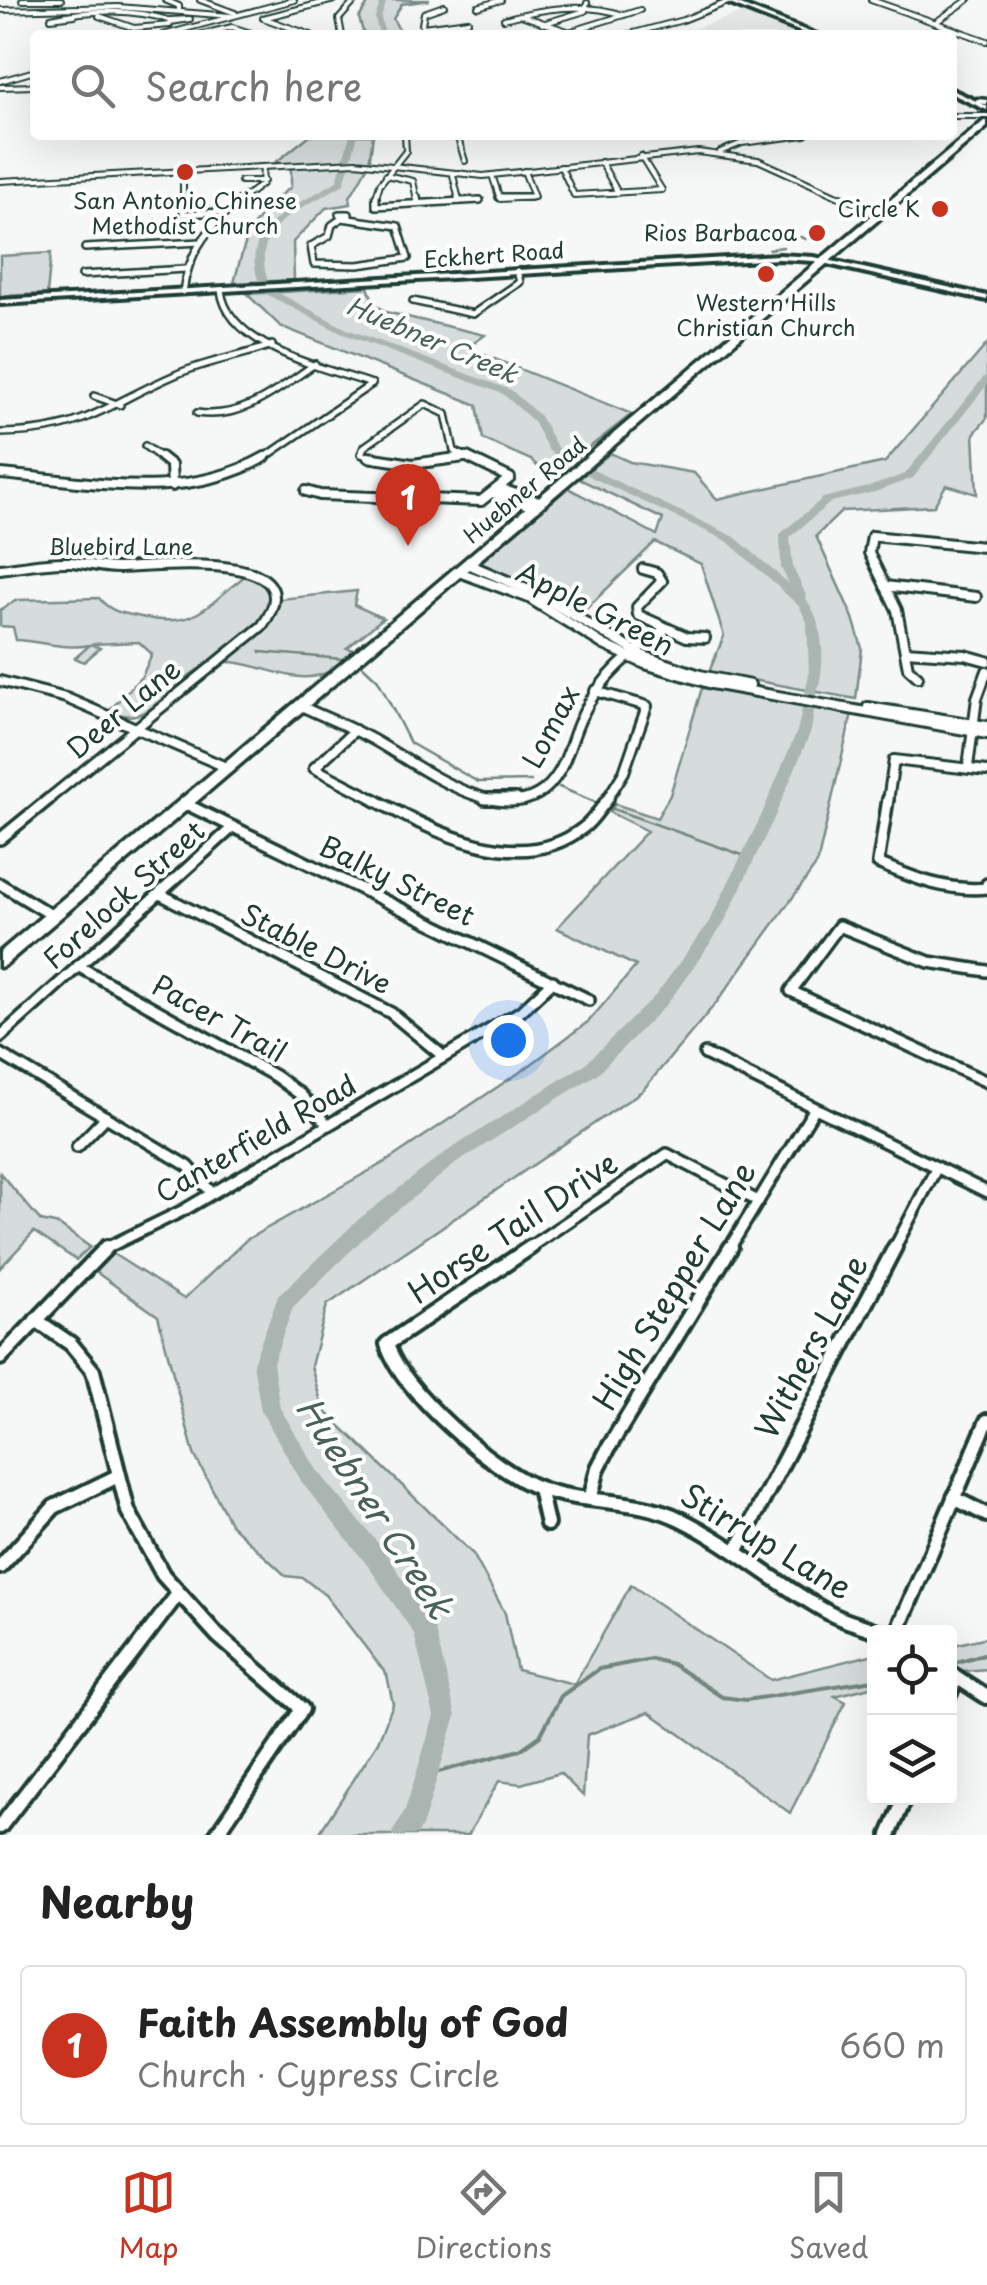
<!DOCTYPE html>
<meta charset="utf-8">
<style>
body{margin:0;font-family:"Playpen Sans",sans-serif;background:#f6f6f6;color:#222}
.controls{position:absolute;right:30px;bottom:30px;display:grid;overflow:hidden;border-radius:10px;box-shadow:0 10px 40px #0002}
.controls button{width:90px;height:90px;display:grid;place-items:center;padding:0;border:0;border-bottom:2px solid #e0e0e0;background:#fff;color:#222;font:50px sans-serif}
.you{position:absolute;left:508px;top:1040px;width:35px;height:35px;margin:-25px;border:8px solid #fff;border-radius:50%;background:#1a73e8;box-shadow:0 0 0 15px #1a73e833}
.badge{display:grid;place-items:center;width:65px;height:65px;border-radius:50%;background:#c8321e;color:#fff;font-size:32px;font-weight:700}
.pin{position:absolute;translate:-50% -82px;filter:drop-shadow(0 2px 5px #0008)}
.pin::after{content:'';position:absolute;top:52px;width:35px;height:30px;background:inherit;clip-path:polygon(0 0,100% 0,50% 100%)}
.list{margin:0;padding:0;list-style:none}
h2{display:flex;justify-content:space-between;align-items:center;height:130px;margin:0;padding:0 40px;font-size:42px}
h2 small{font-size:32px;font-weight:400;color:#767676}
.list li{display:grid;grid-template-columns:65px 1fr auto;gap:30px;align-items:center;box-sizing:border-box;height:160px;margin:0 20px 20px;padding:0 20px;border:2px solid #e0e0e0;border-radius:10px}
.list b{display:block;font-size:38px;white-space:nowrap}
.list p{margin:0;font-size:32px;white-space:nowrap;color:#767676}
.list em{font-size:32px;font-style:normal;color:#767676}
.icon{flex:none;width:55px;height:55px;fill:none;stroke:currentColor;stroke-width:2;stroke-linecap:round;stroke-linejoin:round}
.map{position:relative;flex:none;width:987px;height:1835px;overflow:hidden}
.search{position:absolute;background:#fff;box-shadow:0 10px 40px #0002;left:30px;right:30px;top:30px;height:110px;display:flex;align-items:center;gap:25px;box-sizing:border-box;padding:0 35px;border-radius:10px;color:#767676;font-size:38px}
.sheet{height:310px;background:#fff}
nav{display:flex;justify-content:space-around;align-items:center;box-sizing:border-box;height:140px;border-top:2px solid #e0e0e0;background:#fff;font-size:28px;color:#767676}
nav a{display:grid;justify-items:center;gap:5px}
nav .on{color:#c8321e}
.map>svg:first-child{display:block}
.built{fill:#e6e9e8}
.green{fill:#d6dcdb;stroke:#7a8c88;stroke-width:2.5}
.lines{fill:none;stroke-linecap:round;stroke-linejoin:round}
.stream-far1{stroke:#72857f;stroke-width:2.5}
.stream{stroke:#72857f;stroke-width:4}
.river{fill:#aab5b1;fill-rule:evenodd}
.street-far4-casing{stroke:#1f3d34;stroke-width:8}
.street-far3-casing{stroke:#1f3d34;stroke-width:10}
.street-far2-casing{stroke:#1f3d34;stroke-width:14}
.street-far1-casing{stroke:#1f3d34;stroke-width:16}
.street-casing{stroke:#1f3d34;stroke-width:20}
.secondary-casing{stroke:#1f3d34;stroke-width:8}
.primary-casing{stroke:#1f3d34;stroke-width:7}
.street-far4{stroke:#fff;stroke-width:4}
.street-far3{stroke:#fff;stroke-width:5}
.street-far2{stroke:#fff;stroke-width:8}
.street-far1{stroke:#fff;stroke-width:9}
.street{stroke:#fff;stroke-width:12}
.secondary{fill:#fff;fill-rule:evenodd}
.primary{fill:#fff;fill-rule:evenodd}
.poi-dot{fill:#c8321e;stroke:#fff;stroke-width:4}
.labels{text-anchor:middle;stroke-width:8;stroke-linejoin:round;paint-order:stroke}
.far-poi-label{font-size:22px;fill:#1f3d34;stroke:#fff}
.far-street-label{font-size:22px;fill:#1f3d34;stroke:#fff}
.far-water-label{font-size:25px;font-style:italic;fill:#49615a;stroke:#fff}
.street-label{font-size:28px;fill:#1f3d34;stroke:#fff}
.near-street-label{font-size:32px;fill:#1f3d34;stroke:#fff}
.near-water-label{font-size:35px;font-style:italic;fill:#49615a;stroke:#fff}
</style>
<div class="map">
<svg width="987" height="1835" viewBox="0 0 987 1835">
<rect width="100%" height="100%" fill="#f6f7f7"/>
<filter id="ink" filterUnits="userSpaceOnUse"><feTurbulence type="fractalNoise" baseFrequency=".01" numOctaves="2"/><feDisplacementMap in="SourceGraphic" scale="20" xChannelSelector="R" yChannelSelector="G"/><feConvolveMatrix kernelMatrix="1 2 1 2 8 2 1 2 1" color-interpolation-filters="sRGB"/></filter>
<g filter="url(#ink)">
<!-- built -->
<polygon class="built" points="748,11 806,35 675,35"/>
<!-- green -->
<g class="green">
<polygon points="370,0 430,0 402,4 393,19 402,35 364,35 359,18"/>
<path d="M310,135H373L369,164L350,197L351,204L326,208L293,242L294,280L234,283C246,236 251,217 291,187V167L275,163Z"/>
<polygon points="51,253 47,294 0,296 0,256"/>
<polygon points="368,287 374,303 386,312 485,335 467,348 632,414 550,478 531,460 483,439 477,405 280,326 247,294"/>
<polygon points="987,344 987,418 974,434 977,494 946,485 934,506 842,511 816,536 853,618 862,648 856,699 709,672 724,636 701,564 655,542 580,615 531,584 485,566 482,561 568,488 657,535 663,519 579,479 610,453 630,462 694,473 717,499 885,462"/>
<path d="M245,576L268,586L271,600L357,591L354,605L383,618L347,648L354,650C345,657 334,671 323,674C290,687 250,656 215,663C173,671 157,733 109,711L142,676L152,654L139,642L91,644L100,648L84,662L75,658L90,645C66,650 40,641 16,640L13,627L0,626V610L17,600L99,598C111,613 123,613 141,617C197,629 204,607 245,576Z"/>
<polygon points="702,688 852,713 817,864 717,1002 642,1091 327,1305 311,1366 323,1409 473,1554 505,1613 517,1670 574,1684 631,1585 771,1680 874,1654 874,1686 835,1696 846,1702 790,1813 649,1712 587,1735 583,1796 560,1773 521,1784 499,1781 468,1835 318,1835 378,1742 393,1704 387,1675 325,1595 303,1578 286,1576 231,1525 194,1454 158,1316 93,1270 110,1252 184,1299 246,1240 387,1161 526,1068 589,1021 636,966 557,928 647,831 609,812 615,804 657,818 670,795"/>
<polygon points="0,1173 41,1221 59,1225 90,1247 76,1260 34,1232 0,1268"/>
<polygon points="987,1637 987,1669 950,1672 950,1646"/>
</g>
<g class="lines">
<!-- stream-far1 -->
<g class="stream-far1">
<polyline points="800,237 806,239"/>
<polyline points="769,249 783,247"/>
<polyline points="260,652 343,659"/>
<polyline points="361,664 378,680 410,743 478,782 531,781"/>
<polyline points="559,787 597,803"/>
<polyline points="610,808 748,857"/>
</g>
<!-- stream -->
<g class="stream">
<polyline points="951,1664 987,1653"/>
<polyline points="427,1775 520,1750 540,1736 561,1696 599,1669 651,1659 672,1664 722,1697 746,1700 874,1680"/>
</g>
<!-- river -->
<g class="river">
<polygon points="381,0 387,0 381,18 385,35 379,35 375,18"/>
<path d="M350,135H358L344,184C300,211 244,226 271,289L347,329L511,390L540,416L557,447L601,474L735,537L789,584L781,568L780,534L823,498L868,487L905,474L984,377L987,376V385L913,478L875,492L831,502L790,537L793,568L807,597L806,599C825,623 826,667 816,696L811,697L805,693L809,674L807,622L799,606L727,541L593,478L549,451L532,420L503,394L341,333L264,293C230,230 295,207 337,181Z"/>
<polygon points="809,702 815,706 811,731 775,816 723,925 668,1003 597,1074 458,1162 371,1231 293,1307 273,1363 280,1408 317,1470 387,1554 435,1630 456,1716 423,1824 417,1835 391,1835 405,1810 434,1716 414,1634 371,1570 303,1484 261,1411 253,1363 276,1302 278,1296 359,1219 446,1152 585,1064 656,995 709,922 761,816 797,731 803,706"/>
</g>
<defs>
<g id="street-far4">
<polyline points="22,0 61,0"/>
<polyline points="165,0 179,6 179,11"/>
<polyline points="200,0 235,13"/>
<polyline points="871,0 987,41"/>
<polyline points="478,7 501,0"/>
<polyline points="0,10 118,7 231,16"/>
<path d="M75,15L51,18C89,10 134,8 171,21L169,24"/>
<polyline points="521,15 567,31"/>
<polyline points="99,16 134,28 170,25"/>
<path d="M504,19C544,8 584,2 624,15"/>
<polyline points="170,20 190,19 171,22"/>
<polyline points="936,22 968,0"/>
<polyline points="542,24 585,11 587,3"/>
<polyline points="423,27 468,21"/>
<polyline points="163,35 294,0"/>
<polyline points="199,35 232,27 257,35"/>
<polyline points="311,35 263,18 334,0"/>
<polyline points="342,35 339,19 356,0"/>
<polyline points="428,35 422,24 424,13 444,6"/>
<polyline points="490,35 500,32"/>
<polyline points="559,35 640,10"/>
<polyline points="626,35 683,20 728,2"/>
<polyline points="0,81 35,71"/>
<polyline points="0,87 35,86"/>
<polyline points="952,116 987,116"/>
<polyline points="457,135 465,161"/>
<polyline points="720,152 742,143 805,135"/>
<polyline points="601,162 618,193"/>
<polyline points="561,167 574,195 662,190 641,156"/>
<polyline points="386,175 413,181 417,200"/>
<polyline points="453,175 459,200"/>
<polyline points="492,175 500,199 534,197 524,171"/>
<polyline points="0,181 356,162 483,176 698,152 758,160 846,200"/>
<polyline points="241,181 264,181"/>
<polyline points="183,183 183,200"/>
<polyline points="241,200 262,184 263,167"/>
<polyline points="375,200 380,184 406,151 405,135"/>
</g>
<g id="street-far3">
<polyline points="183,197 183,214 223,212"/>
<polyline points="376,197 376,206 480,200"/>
<polyline points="417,197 418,203"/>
<polyline points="458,197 459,201"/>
<polyline points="499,197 531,197"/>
<polyline points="841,197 884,210"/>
<polygon points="342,218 398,226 408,258 358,265 314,264 311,246 329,236 332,225"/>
<polyline points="342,218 339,214 349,214 349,218"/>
<polyline points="85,248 201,242"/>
<polyline points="82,275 186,269"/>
<path d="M221,290C227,347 325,368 372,384"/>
<path d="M183,292C188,250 212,223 244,197"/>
<polyline points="413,301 473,314 520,282 517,271"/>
<polyline points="94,396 120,405"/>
<path d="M197,413C244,420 278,389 315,364"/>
<path d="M0,433C85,432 103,406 175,375C206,361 240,357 272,345"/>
<polyline points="145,446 164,460"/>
<polyline points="261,460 372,384"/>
<polyline points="377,460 361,454 364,447 425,404 446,414 454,451 473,460"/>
<polyline points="456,460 465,457"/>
</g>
<g id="street-far2">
<polyline points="161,457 171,465 172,486"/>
<polyline points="368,457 413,464 464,457"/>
<path d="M0,474C90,481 182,504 265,457"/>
<polyline points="498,488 540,502"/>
<polyline points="306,491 320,495 481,501 510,478 467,457"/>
<polyline points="492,493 534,507"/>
<polyline points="468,564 531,591 644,656 700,675 750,685"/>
<path d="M0,569C23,566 47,561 70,562C86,563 101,568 117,568C151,568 320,546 262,626L46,801"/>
<polyline points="643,569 657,573 662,581 637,607 638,615 687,637 705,638"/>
<polyline points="459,572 529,598 604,645 645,664 712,684 987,734"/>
<polyline points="885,586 976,597"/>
<polyline points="905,651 965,655 987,661"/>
<polyline points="918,677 908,668 897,610 869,553 872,536 984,547 987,542"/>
<polyline points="0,681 66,698 228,768"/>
<polyline points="595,691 647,706 624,772 606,801"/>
<path d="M301,706C326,718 353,728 377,742C421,767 518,843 559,772C569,755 573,734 582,716C600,677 631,653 665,629"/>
<polyline points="868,707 987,726"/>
<polyline points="355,730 314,768 378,801"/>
<polyline points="968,767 977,698 987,671"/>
<polyline points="888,801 894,760 987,771"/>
</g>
<g id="street-far1">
<path d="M373,799C433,831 520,878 583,828C593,821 600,808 608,799"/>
<polyline points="485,799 516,799"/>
<path d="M888,799L878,863C914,878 947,892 987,888V884"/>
<polyline points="186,804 589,1000"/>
<polyline points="0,839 49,799"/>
<polyline points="0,884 53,916"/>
<polyline points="160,894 391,1013 444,1057"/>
<polyline points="78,966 275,1076 301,1095 328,1125"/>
<polyline points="987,971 929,962 839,926 791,991 987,1082"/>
<polyline points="0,1037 233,827"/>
<polyline points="0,1054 188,1166 212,1193"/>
<polyline points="705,1054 987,1192"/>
<polyline points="77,1147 106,1117"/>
<polyline points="104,1249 184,1210 520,1012 553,981"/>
<polyline points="527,1249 667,1154 758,1201"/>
<polyline points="729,1249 815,1108"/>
<polyline points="894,1249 937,1167"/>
</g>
<g id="street">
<path d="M531,1247L387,1344C400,1390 494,1471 539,1488C585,1505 636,1497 680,1519C733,1545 777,1585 829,1613C845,1622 862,1625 879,1632"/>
<polyline points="36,1320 71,1344 93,1371 128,1511 163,1575 218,1636 302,1709 216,1835"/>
<polyline points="0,1358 107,1247"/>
<polyline points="539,1488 547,1524"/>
<polyline points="591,1496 598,1468 609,1447 731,1247"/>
<polyline points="954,1498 987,1515"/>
<polyline points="736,1552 895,1247"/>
<polyline points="0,1567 54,1507 118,1476"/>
<polyline points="897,1632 987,1421"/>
<polyline points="950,1673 987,1697"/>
<polyline points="950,1693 956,1677"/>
<polyline points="0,1827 178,1594"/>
<polyline points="889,1835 905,1798"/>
</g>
<g id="secondary">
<polygon points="720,0 728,0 817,35 809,35"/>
<polygon points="952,90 987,106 987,110 952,94"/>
<polygon points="779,255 814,257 987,296 987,300 814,261 779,259 0,304 0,300"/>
</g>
<g id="primary">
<polygon points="977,99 987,100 987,104 974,103"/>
<polygon points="984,121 987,121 987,127 5,965 0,967 0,952"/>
</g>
</defs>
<!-- street-far4 casing -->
<use href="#street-far4" class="street-far4-casing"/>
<!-- street-far3 casing -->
<use href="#street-far3" class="street-far3-casing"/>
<!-- street-far2 casing -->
<use href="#street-far2" class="street-far2-casing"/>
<!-- street-far1 casing -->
<use href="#street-far1" class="street-far1-casing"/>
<!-- street casing -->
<use href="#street" class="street-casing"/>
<!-- secondary casing -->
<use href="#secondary" class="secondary-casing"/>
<!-- primary casing -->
<use href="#primary" class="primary-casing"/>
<!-- street-far4 -->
<use href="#street-far4" class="street-far4"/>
<!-- street-far3 -->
<use href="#street-far3" class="street-far3"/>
<!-- street-far2 -->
<use href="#street-far2" class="street-far2"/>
<!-- street-far1 -->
<use href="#street-far1" class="street-far1"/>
<!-- street -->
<use href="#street" class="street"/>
<!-- secondary -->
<use href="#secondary" class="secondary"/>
<!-- primary -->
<use href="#primary" class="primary"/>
</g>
</g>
<!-- markers -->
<g class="poi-dot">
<circle cx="185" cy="172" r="10"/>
<circle cx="940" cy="209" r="10"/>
<circle cx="817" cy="233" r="10"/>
<circle cx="766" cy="274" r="10"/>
</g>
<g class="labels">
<!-- far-poi labels -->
<g class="far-poi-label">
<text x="185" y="209">San Antonio Chinese<tspan x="185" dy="25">Methodist Church</tspan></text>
<text x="920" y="217" text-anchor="end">Circle K</text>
<text x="797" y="241" text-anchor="end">Rios Barbacoa</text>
<text x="766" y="311">Western Hills<tspan x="766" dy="25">Christian Church</tspan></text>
</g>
<!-- far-street labels -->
<g class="far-street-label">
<text transform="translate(494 255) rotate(-4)" y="8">Eckhert Road</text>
<text transform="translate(525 490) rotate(-40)" y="8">Huebner Road</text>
<text x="121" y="555">Bluebird Lane</text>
</g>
<!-- far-water labels -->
<g class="far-water-label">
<text transform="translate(432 340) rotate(23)" y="9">Huebner Creek</text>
</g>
<!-- street labels -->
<g class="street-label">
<text transform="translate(595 609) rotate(27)" y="10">Apple Green</text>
<text transform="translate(124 709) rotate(-40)" y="10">Deer Lane</text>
<text transform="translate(551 727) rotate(-62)" y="10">Lomax</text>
<text transform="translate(397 881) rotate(26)" y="10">Balky Street</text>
<text transform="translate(124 895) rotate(-42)" y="10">Forelock Street</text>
<text transform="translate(316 949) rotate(27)" y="10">Stable Drive</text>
<text transform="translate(219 1019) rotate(29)" y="10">Pacer Trail</text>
<text transform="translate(256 1139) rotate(-30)" y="10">Canterfield Road</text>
</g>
<!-- near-street labels -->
<g class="near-street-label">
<text transform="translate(513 1228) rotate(-34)" y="11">Horse Tail Drive</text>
<text transform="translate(675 1286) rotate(-59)" y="11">High Stepper Lane</text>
<text transform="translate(812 1347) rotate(-62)" y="11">Withers Lane</text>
<text transform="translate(766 1542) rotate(31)" y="11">Stirrup Lane</text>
</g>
<!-- near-water labels -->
<g class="near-water-label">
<text transform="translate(374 1508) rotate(57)" y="12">Huebner Creek</text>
</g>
</g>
</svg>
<div class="controls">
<button><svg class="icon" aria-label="locate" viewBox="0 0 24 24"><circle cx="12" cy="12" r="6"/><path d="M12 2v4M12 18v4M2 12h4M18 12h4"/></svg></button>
<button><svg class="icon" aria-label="layers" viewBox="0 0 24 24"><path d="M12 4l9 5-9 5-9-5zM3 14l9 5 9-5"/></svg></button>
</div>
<div class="you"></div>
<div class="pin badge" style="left:408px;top:546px">1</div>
<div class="search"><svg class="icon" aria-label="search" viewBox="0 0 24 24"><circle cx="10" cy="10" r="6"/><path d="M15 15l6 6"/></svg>Search here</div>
</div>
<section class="sheet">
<h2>Nearby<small></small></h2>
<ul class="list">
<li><span class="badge">1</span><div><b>Faith Assembly of God</b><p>Church · Cypress Circle</p></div><em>660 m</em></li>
</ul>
</section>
<nav>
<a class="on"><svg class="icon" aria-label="map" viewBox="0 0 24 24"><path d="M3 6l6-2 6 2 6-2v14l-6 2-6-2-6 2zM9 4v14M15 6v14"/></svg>Map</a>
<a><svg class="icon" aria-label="directions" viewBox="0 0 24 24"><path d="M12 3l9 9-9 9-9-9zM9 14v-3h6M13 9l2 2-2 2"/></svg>Directions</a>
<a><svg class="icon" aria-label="saved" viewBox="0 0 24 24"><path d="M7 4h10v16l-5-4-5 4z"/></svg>Saved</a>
</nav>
